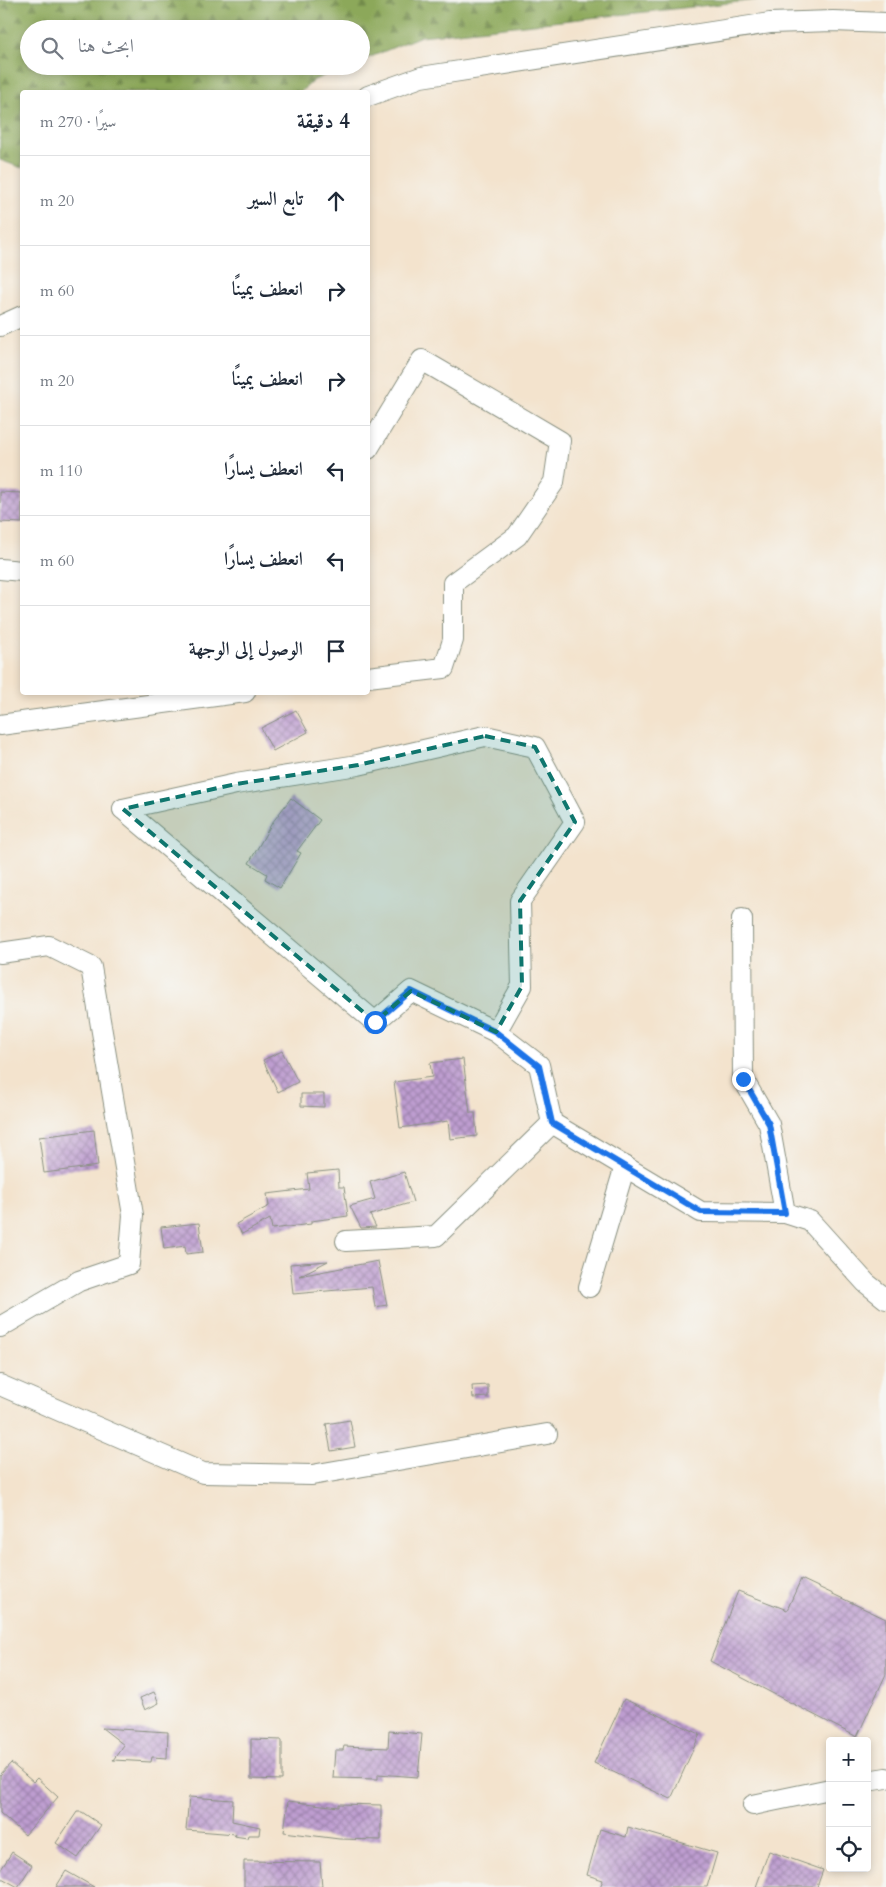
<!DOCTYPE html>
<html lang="ar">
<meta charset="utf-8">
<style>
body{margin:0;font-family:Cardo,Amiri,serif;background:#f2f2f3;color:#1f2937;direction:rtl}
.controls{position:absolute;right:15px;bottom:15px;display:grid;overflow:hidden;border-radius:5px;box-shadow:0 2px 8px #0003}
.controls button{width:45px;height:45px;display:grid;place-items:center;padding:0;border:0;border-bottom:1px solid #e0e1e3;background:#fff;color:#1f2937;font:25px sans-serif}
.stop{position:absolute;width:15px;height:15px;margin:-11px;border:4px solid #1a73e8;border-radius:50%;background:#fff}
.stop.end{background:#1a73e8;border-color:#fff;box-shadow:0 1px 5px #0008}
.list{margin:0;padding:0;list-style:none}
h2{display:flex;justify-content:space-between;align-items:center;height:65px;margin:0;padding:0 20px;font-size:21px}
h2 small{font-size:16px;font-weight:400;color:#747a83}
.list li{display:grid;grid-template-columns:32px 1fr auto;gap:15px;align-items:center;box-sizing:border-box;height:90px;padding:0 20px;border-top:1px solid #e0e1e3}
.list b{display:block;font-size:19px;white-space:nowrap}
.list em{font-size:16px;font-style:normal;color:#747a83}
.icon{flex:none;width:28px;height:28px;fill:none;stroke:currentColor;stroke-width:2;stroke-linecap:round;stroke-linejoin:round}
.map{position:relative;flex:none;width:886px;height:1887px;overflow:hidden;direction:ltr}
.search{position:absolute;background:#fff;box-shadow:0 2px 8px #0003;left:20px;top:20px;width:350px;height:55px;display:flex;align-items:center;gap:12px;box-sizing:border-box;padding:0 18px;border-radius:28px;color:#747a83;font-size:19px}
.panel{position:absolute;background:#fff;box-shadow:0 2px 8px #0003;left:20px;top:90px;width:350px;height:605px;border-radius:5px;direction:rtl}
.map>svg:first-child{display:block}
.forest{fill:url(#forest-firs);stroke:#567247}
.building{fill:url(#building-cross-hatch)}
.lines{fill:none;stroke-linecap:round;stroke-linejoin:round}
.minor-casing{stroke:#899080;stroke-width:22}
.minor{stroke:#fff;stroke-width:20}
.route{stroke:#1a73e8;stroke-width:6}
.marked{fill:#0f766e;fill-opacity:0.2;stroke:#0f766e;stroke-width:4;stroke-dasharray:10 6;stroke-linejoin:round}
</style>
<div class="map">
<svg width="886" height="1887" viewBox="0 0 886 1887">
<defs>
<pattern id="forest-firs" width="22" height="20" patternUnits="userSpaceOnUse" patternTransform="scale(1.25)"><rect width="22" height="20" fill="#8ca85a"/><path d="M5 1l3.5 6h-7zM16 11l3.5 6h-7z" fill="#728a4b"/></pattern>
<pattern id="building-cross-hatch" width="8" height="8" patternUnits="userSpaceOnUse" patternTransform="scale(1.25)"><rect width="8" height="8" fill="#be9dd0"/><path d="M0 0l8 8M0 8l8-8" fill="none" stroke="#9a81aa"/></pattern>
</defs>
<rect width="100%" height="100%" fill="#f6f6f2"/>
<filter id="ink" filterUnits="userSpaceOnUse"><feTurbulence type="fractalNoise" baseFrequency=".02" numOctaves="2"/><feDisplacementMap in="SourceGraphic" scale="10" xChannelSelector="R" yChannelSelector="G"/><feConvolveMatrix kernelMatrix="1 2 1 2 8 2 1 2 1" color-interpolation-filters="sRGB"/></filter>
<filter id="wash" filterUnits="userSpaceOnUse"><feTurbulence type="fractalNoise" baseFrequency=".0096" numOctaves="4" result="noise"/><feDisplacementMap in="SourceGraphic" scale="20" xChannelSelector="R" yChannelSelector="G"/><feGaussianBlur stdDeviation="1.12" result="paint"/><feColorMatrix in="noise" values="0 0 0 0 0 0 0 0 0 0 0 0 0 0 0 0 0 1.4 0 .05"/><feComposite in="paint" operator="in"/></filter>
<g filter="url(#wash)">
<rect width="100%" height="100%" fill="#f3e3cd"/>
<!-- forest -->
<polygon class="forest" points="0,0 758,0 421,36 361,61 361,29 29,29 29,66 348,66 314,80 300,92 22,92 22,168 0,160"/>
<g id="blocks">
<!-- building -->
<g class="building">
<polygon points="0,492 22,493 22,523 0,522"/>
<polygon points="296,710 308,732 273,751 261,728"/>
<polygon points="291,798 320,820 297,851 301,853 280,888 265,879 267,874 249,863 272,823"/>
<polygon points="282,1051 298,1082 278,1092 263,1060"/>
<polygon points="463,1059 470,1113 475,1113 477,1136 450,1139 448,1121 400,1128 394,1082 432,1077 430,1063"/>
<polygon points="301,1094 324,1094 324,1107 301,1106"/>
<polygon points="94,1130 98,1166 44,1173 39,1137"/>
<polygon points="338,1170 339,1187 344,1187 348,1216 311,1221 311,1224 272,1229 270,1219 242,1234 236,1224 269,1206 267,1194 309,1189 307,1173"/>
<polygon points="404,1172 413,1202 370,1215 376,1227 361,1228 350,1206 375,1199 370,1182"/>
<polygon points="199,1223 203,1252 186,1254 185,1246 164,1249 161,1227"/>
<polygon points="328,1261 299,1276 378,1261 387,1305 375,1307 372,1287 293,1294 290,1264"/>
<polygon points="488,1385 488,1397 473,1398 472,1386"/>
<polygon points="350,1420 355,1447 331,1451 326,1424"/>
<polygon points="801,1579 886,1619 886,1674 857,1737 710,1661 738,1591 787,1610"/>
<polygon points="154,1692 159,1703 145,1710 140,1698"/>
<polygon points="624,1699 700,1734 671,1799 594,1763"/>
<polygon points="102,1728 168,1732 167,1758 152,1757 151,1762 113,1760 124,1745"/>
<polygon points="389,1731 422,1734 418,1777 378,1774 378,1779 333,1778 335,1750 343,1750 344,1746 388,1748"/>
<polygon points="251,1739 282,1740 282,1780 251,1779"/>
<polygon points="11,1763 33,1782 37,1778 58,1797 25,1835 0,1813 0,1775"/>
<polygon points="189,1797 233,1800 232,1821 260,1827 259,1835 248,1835 247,1838 234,1836 235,1834 186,1830"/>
<polygon points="288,1801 339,1807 339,1804 381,1805 381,1840 339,1839 284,1832"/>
<polygon points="77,1812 82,1812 101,1825 78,1858 56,1843"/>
<polygon points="628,1827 717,1853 707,1887 600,1887 603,1880 587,1875 600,1829 626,1837"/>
<polygon points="769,1851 823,1870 817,1887 756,1887"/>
<polygon points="12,1852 32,1865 18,1887 0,1877 0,1871"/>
<polygon points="244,1861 320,1862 322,1887 244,1887"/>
<polygon points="66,1871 94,1887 56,1887"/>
</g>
</g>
</g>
<g filter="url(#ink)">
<use href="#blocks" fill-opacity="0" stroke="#899080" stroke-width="1"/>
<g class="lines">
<defs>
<g id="minor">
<polyline points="368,96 421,77 770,23 833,21 886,23"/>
<polyline points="0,326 22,316"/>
<polyline points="368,449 422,360 560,441 554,482 517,536 453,583 453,640 444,668 368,677"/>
<polyline points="0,569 22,571"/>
<polyline points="0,725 245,692"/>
<polyline points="123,809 375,1022 411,991 496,1032 539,1065 552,1123 701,1212 785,1213 810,1221 866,1283 886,1299"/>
<polyline points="123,809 236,784 358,765 485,736 535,747 575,822 520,901 522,986 496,1032"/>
<polyline points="742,919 743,1079 769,1124 785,1213"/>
<polyline points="0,953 49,946 91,967 133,1215 129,1264 79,1281 0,1327"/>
<polyline points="346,1241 436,1236 552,1123"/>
<polyline points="589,1287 625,1166"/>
<polyline points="0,1385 203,1473 312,1475 547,1434"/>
<polyline points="867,1781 886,1778"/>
<polyline points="753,1805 830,1789"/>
</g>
</defs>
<!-- minor casing -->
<use href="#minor" class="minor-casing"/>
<!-- minor -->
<use href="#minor" class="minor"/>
</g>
</g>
<g class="lines" filter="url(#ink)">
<!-- route -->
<polyline class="route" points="375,1022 411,991 496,1032 539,1066 552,1123 701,1212 785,1213 769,1124 743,1079"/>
</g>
<!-- marked area -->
<path class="marked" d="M485,736L535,747L575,822L520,901L522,986L496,1032L411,991L375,1022L123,809L236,784L358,765Z"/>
</svg>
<div class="controls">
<button>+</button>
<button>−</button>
<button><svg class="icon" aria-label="locate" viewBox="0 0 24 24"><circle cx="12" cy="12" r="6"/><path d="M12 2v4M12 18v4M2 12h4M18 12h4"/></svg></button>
</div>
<div class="stop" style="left:375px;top:1022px"></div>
<div class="stop end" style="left:743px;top:1079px"></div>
<div class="search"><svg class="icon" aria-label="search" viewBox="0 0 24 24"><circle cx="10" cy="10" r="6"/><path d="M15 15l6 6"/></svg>ابحث هنا</div>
<section class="panel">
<h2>4 دقيقة<small>سيرًا · 270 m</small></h2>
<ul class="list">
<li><svg class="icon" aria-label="ahead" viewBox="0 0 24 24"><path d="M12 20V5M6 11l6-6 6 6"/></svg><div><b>تابع السير</b></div><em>20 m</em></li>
<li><svg class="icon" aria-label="right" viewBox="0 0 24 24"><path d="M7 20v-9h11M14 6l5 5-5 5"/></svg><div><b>انعطف يمينًا</b></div><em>60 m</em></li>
<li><svg class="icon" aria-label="right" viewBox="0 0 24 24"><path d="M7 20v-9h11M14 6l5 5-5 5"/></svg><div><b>انعطف يمينًا</b></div><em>20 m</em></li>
<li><svg class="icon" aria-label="left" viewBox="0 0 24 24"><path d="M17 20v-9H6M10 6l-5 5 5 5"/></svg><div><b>انعطف يسارًا</b></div><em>110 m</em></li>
<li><svg class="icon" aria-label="left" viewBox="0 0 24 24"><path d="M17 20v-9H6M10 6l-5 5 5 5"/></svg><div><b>انعطف يسارًا</b></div><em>60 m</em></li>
<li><svg class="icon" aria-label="arrive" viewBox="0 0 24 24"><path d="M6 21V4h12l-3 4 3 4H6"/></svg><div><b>الوصول إلى الوجهة</b></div></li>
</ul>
</section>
</div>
